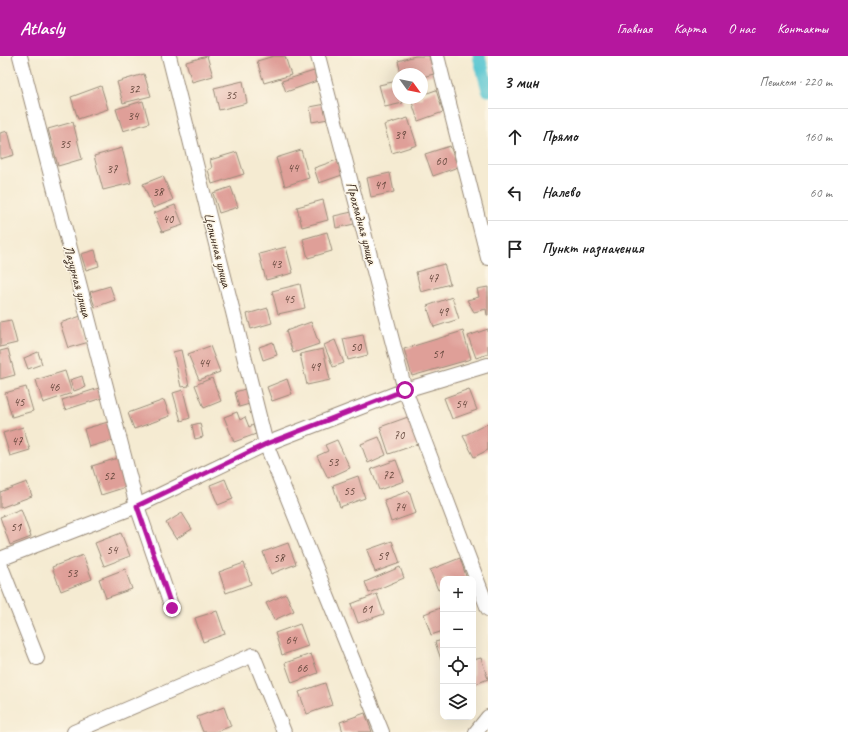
<!DOCTYPE html>
<html lang="ru">
<meta charset="utf-8">
<style>
body{margin:0;font-family:Caveat,sans-serif;background:#f2f2f2;color:#222}
.controls{position:absolute;right:12px;bottom:12px;display:grid;overflow:hidden;border-radius:8px;box-shadow:0 4px 16px #0002}
.controls button{width:36px;height:36px;display:grid;place-items:center;padding:0;border:0;border-bottom:1px solid #e0e0e0;background:#fff;color:#222;font:20px sans-serif}
.compass{position:absolute;left:392px;top:12px;width:36px;height:36px;border-radius:50%;background:#fff;box-shadow:0 4px 16px #0002;rotate:123deg}
.stop{position:absolute;width:12px;height:12px;margin:-9px;border:3px solid #b5179e;border-radius:50%;background:#fff}
.stop.end{background:#b5179e;border-color:#fff;box-shadow:0 1px 4px #0008}
.list{margin:0;padding:0;list-style:none}
h2{display:flex;justify-content:space-between;align-items:center;height:52px;margin:0;padding:0 16px;font-size:17px}
h2 small{font-size:13px;font-weight:400;color:#767676}
.list li{display:grid;grid-template-columns:26px 1fr auto;gap:12px;align-items:center;box-sizing:border-box;height:56px;padding:0 16px;border-top:1px solid #e0e0e0}
.list b{display:block;font-size:15px;white-space:nowrap}
.list em{font-size:13px;font-style:normal;color:#767676}
.icon{flex:none;width:22px;height:22px;fill:none;stroke:currentColor;stroke-width:2;stroke-linecap:round;stroke-linejoin:round}
.map{position:relative;flex:none;width:488px;height:676px;overflow:hidden}
header{display:flex;align-items:center;gap:24px;box-sizing:border-box;height:56px;padding:0 20px;background:#b5179e;color:#fff}
header strong{font-size:19px}
nav{display:flex;gap:22px;margin-inline-start:auto;font-size:14px}
main{display:flex}
aside{flex:1;background:#fff}
.map>svg:first-child{display:block}
.lines{fill:none;stroke-linecap:round;stroke-linejoin:round}
.canal{stroke:#59c6d1;stroke-width:13}
.building{fill:#df9f98}
.minor-casing{stroke:#988a78;stroke-width:16}
.minor{stroke:#fff;stroke-width:14}
.route{stroke:#b5179e;stroke-width:5}
.labels{text-anchor:middle;stroke-width:3;stroke-linejoin:round;paint-order:stroke}
.number-label{font-size:12px;fill:#64473c}
.street-label{font-size:14px;fill:#3b2a1e;stroke:#fcf5e5}
</style>
<header>
<strong>Atlasly</strong>
<nav><a>Главная</a><a>Карта</a><a>О нас</a><a>Контакты</a></nav>
</header>
<main>
<div class="map">
<svg width="488" height="676" viewBox="0 0 488 676">
<rect width="100%" height="100%" fill="#fcf5e5"/>
<filter id="ink" filterUnits="userSpaceOnUse"><feTurbulence type="fractalNoise" baseFrequency=".025" numOctaves="2"/><feDisplacementMap in="SourceGraphic" scale="8" xChannelSelector="R" yChannelSelector="G"/><feConvolveMatrix kernelMatrix="1 2 1 2 8 2 1 2 1" color-interpolation-filters="sRGB"/></filter>
<filter id="wash" filterUnits="userSpaceOnUse"><feTurbulence type="fractalNoise" baseFrequency=".012" numOctaves="4" result="noise"/><feDisplacementMap in="SourceGraphic" scale="16" xChannelSelector="R" yChannelSelector="G"/><feGaussianBlur stdDeviation="0.9" result="paint"/><feColorMatrix in="noise" values="0 0 0 0 0 0 0 0 0 0 0 0 0 0 0 0 0 1.4 0 .05"/><feComposite in="paint" operator="in"/></filter>
<g filter="url(#wash)">
<rect width="100%" height="100%" fill="#f5ebd2"/>
<g class="lines">
<!-- canal -->
<polyline class="canal" points="479,0 488,34"/>
</g>
<g id="blocks">
<!-- building -->
<g class="building">
<polygon points="207,0 213,20 192,26 186,6"/>
<polygon points="274,0 285,0 291,19 264,27 257,5"/>
<polygon points="415,0 429,0 434,18 422,21 422,18 401,18 398,5"/>
<polygon points="314,15 317,25 286,36 282,25"/>
<polygon points="144,18 151,40 123,47 117,26"/>
<polygon points="243,25 247,47 219,54 214,32"/>
<polygon points="397,25 398,42 401,42 403,47 385,51 379,29"/>
<polygon points="101,30 108,53 78,63 71,41"/>
<polygon points="436,34 443,56 418,65 411,43 414,42 422,42 422,39"/>
<polygon points="143,45 149,67 123,75 116,53"/>
<polygon points="326,48 328,63 312,66 310,51"/>
<polygon points="408,62 417,89 392,97 384,69"/>
<polygon points="73,66 82,103 58,110 48,73"/>
<polygon points="8,75 14,99 0,103 0,77"/>
<polygon points="450,90 458,111 433,120 425,98"/>
<polygon points="122,92 131,127 103,134 94,100"/>
<polygon points="301,94 309,122 285,130 276,102"/>
<polygon points="237,96 244,118 212,128 208,114 212,112 210,104"/>
<polygon points="337,104 342,119 319,127 314,112"/>
<polygon points="390,117 394,136 371,141 367,122"/>
<polygon points="163,120 173,144 153,152 143,128"/>
<polygon points="231,131 238,151 219,157 213,137"/>
<polygon points="323,144 328,164 302,171 297,151"/>
<polygon points="175,149 183,169 162,176 154,157"/>
<polygon points="352,156 354,168 336,172 334,160"/>
<polygon points="327,176 332,195 308,202 303,183"/>
<polygon points="286,191 293,217 266,224 259,198"/>
<polygon points="95,194 99,210 86,214 81,198"/>
<polygon points="444,208 450,228 421,236 416,216"/>
<polygon points="300,228 305,252 278,258 272,235"/>
<polygon points="110,230 115,244 95,251 90,236"/>
<polygon points="488,231 488,259 487,259 486,253 474,256 467,244 479,241 477,233"/>
<polygon points="452,241 459,263 434,271 427,250"/>
<polygon points="268,252 272,267 251,273 247,258"/>
<polygon points="81,260 89,286 68,292 60,267"/>
<polygon points="11,264 17,287 0,291 0,266"/>
<polygon points="311,266 319,288 293,297 286,275"/>
<polygon points="488,273 488,298 476,302 468,280"/>
<polygon points="463,275 471,303 412,320 404,293"/>
<polygon points="363,279 368,299 348,304 343,283"/>
<polygon points="335,284 344,307 333,311 324,289"/>
<polygon points="273,286 277,299 263,304 259,291"/>
<polygon points="210,290 220,316 199,324 188,298"/>
<polygon points="8,293 15,319 0,323 0,295"/>
<polygon points="323,293 330,324 307,329 300,298"/>
<polygon points="181,294 189,330 181,331 173,296"/>
<polygon points="38,296 42,308 28,313 24,302"/>
<polygon points="65,315 72,337 43,347 36,324"/>
<polygon points="82,320 85,331 74,335 70,324"/>
<polygon points="212,322 221,345 204,352 195,329"/>
<polygon points="287,323 292,338 272,345 267,331"/>
<polygon points="26,331 33,355 12,361 5,337"/>
<polygon points="99,332 102,342 65,354 62,344"/>
<polygon points="248,332 253,347 239,351 235,336"/>
<polygon points="469,333 477,354 452,363 444,342"/>
<polygon points="183,334 190,362 181,365 173,337"/>
<polygon points="164,344 170,360 134,373 128,357"/>
<polygon points="237,356 240,364 245,361 249,371 253,369 256,378 234,386 224,361"/>
<polygon points="408,361 418,388 389,398 380,371"/>
<polygon points="108,366 113,384 89,391 84,373"/>
<polygon points="200,367 203,381 195,383 192,369"/>
<polygon points="487,368 488,370 488,394 474,401 463,380"/>
<polygon points="23,371 30,394 10,400 3,377"/>
<polygon points="379,381 386,399 368,407 361,388"/>
<polygon points="337,384 350,412 328,422 317,400 328,395 325,389"/>
<polygon points="118,402 126,431 101,439 92,410"/>
<polygon points="396,404 404,425 379,434 371,413"/>
<polygon points="358,420 365,442 340,451 333,429"/>
<polygon points="225,423 233,443 218,449 210,429"/>
<polygon points="27,426 32,440 0,452 0,436"/>
<polygon points="409,435 416,457 391,466 384,444"/>
<polygon points="21,453 31,481 10,489 0,461"/>
<polygon points="182,457 192,473 176,483 166,467"/>
<polygon points="121,477 130,500 104,510 95,487"/>
<polygon points="392,485 400,507 375,516 367,494"/>
<polygon points="288,487 296,508 271,518 263,496"/>
<polygon points="83,499 92,523 61,535 52,511"/>
<polygon points="460,502 467,523 443,523 443,532 438,534 430,514"/>
<polygon points="244,507 251,528 226,537 219,516"/>
<polygon points="400,511 404,522 369,537 365,526"/>
<polygon points="125,513 132,533 106,542 99,523"/>
<polygon points="286,538 294,555 274,564 266,547"/>
<polygon points="377,538 384,558 358,567 351,548"/>
<polygon points="443,551 443,575 431,579 424,558"/>
<polygon points="217,555 225,578 203,586 195,562"/>
<polygon points="300,568 308,590 282,599 275,577"/>
<polygon points="443,584 443,609 435,586"/>
<polygon points="311,598 318,617 292,627 285,607"/>
<polygon points="481,602 488,623 473,629 473,604"/>
<polygon points="325,627 332,649 307,658 299,636"/>
<polygon points="224,651 231,670 216,676 203,676 197,661"/>
<polygon points="365,657 372,676 343,676 340,666"/>
</g>
</g>
</g>
<g filter="url(#ink)">
<use href="#blocks" fill-opacity="0" stroke="#988a78" stroke-width="1"/>
<g class="lines">
<defs>
<g id="minor">
<polyline points="20,0 137,450 172,552"/>
<polyline points="169,0 266,388 382,676"/>
<polyline points="318,0 405,334 488,553"/>
<polyline points="437,0 488,202"/>
<polyline points="0,503 137,450 266,388 405,334 488,309"/>
<polyline points="0,508 37,602"/>
<polyline points="74,676 253,599 284,676"/>
<polyline points="476,676 488,661"/>
</g>
</defs>
<!-- minor casing -->
<use href="#minor" class="minor-casing"/>
<!-- minor -->
<use href="#minor" class="minor"/>
</g>
</g>
<g class="lines" filter="url(#ink)">
<!-- route -->
<polyline class="route" points="172,552 137,450 266,388 405,334"/>
</g>
<g class="labels">
<!-- number labels -->
<g class="number-label">
<text x="134" y="37">32</text>
<text x="231" y="43">35</text>
<text x="133" y="64">34</text>
<text x="400" y="83">39</text>
<text x="65" y="92">35</text>
<text x="441" y="109">60</text>
<text x="293" y="116">44</text>
<text x="112" y="117">37</text>
<text x="380" y="133">41</text>
<text x="158" y="140">38</text>
<text x="168" y="167">40</text>
<text x="276" y="212">43</text>
<text x="433" y="226">47</text>
<text x="289" y="247">45</text>
<text x="443" y="260">49</text>
<text x="356" y="295">50</text>
<text x="438" y="302">51</text>
<text x="204" y="311">44</text>
<text x="315" y="315">49</text>
<text x="54" y="335">46</text>
<text x="19" y="350">45</text>
<text x="461" y="352">54</text>
<text x="399" y="383">70</text>
<text x="17" y="389">47</text>
<text x="333" y="410">53</text>
<text x="388" y="423">72</text>
<text x="109" y="424">52</text>
<text x="349" y="439">55</text>
<text x="400" y="455">74</text>
<text x="16" y="475">51</text>
<text x="112" y="498">54</text>
<text x="383" y="504">59</text>
<text x="279" y="506">58</text>
<text x="72" y="521">53</text>
<text x="367" y="557">61</text>
<text x="291" y="588">64</text>
<text x="302" y="616">66</text>
</g>
<!-- street labels -->
<g class="street-label">
<text transform="translate(362 167) rotate(75)" y="5">Прохладная улица</text>
<text transform="translate(218 194) rotate(76)" y="5">Целинная улица</text>
<text transform="translate(78 225) rotate(75)" y="5">Лазурная улица</text>
</g>
</g>
</svg>
<div class="controls">
<button>+</button>
<button>−</button>
<button><svg class="icon" aria-label="locate" viewBox="0 0 24 24"><circle cx="12" cy="12" r="6"/><path d="M12 2v4M12 18v4M2 12h4M18 12h4"/></svg></button>
<button><svg class="icon" aria-label="layers" viewBox="0 0 24 24"><path d="M12 4l9 5-9 5-9-5zM3 14l9 5 9-5"/></svg></button>
</div>
<svg class="compass" viewBox="-18 -18 36 36"><path d="M0-13l5 13h-10z" fill="#e53935"/><path d="M0 13l5-13h-10z" fill="#767676"/></svg>
<div class="stop" style="left:405px;top:334px"></div>
<div class="stop end" style="left:172px;top:552px"></div>
</div>
<aside>
<h2>3 мин<small>Пешком · 220 m</small></h2>
<ul class="list">
<li><svg class="icon" aria-label="ahead" viewBox="0 0 24 24"><path d="M12 20V5M6 11l6-6 6 6"/></svg><div><b>Прямо</b></div><em>160 m</em></li>
<li><svg class="icon" aria-label="left" viewBox="0 0 24 24"><path d="M17 20v-9H6M10 6l-5 5 5 5"/></svg><div><b>Налево</b></div><em>60 m</em></li>
<li><svg class="icon" aria-label="arrive" viewBox="0 0 24 24"><path d="M6 21V4h12l-3 4 3 4H6"/></svg><div><b>Пункт назначения</b></div></li>
</ul>
</aside>
</main>
